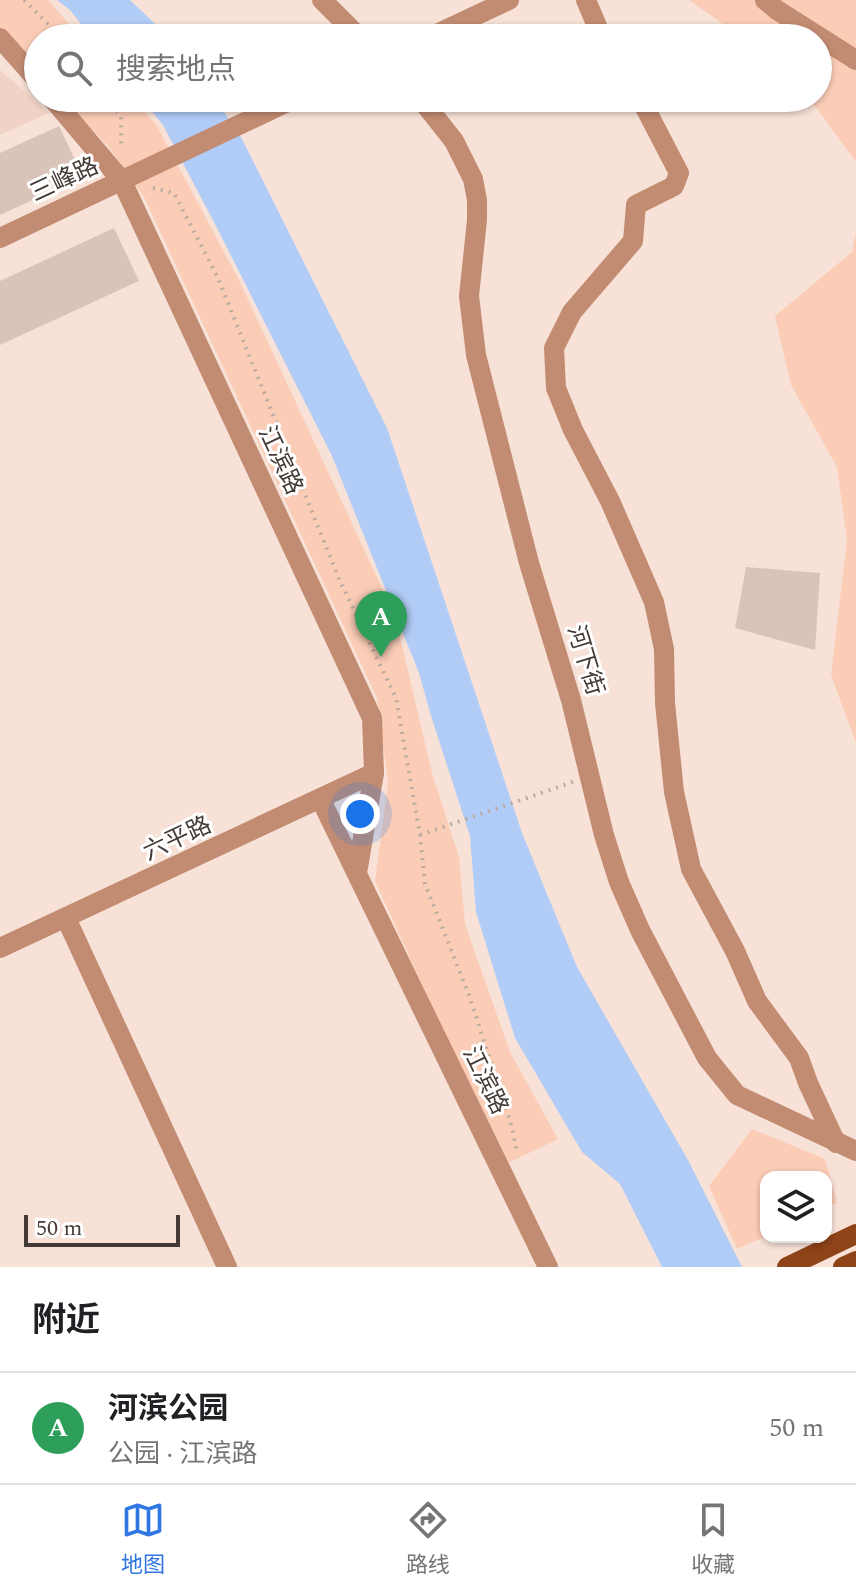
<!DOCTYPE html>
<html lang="zh">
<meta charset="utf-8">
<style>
body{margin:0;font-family:Spectral,"Noto Sans SC",serif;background:#f2f2f2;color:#202124}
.controls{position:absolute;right:24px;bottom:24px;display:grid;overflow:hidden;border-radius:16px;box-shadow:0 2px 6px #0004}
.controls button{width:72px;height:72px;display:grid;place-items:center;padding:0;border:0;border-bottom:2px solid #e0e0e0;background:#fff;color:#202124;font:40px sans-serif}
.scale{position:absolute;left:24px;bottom:20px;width:156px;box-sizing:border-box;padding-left:8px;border:4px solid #443b36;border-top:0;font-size:22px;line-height:28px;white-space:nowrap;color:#443b36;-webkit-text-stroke:6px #fff;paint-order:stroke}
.you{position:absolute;left:360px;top:814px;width:28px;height:28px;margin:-20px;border:6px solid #fff;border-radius:50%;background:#1a73e8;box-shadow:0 0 0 12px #1a73e833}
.badge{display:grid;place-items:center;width:52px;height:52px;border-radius:50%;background:#3177e4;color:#fff;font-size:26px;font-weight:700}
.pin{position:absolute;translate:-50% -66px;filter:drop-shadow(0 2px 4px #0008)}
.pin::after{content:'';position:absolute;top:42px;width:28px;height:24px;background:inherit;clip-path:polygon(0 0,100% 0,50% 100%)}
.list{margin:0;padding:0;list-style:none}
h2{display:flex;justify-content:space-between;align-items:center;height:104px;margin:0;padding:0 32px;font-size:34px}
h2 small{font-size:26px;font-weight:400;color:#757577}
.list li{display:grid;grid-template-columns:52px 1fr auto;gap:24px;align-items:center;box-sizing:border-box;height:112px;padding:0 32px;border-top:2px solid #e0e0e0}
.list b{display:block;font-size:30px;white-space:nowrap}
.list p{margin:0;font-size:26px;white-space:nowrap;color:#757577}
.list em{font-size:26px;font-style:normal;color:#757577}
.icon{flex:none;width:44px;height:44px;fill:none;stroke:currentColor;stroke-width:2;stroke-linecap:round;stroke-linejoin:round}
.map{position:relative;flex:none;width:856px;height:1267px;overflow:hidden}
.search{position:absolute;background:#fff;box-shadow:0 2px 6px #0004;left:24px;right:24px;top:24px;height:88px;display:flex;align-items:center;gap:20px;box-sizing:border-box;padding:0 28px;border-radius:44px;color:#757577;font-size:30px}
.sheet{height:216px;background:#fff}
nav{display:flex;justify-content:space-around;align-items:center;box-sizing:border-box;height:112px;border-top:2px solid #e0e0e0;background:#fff;font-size:22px;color:#757577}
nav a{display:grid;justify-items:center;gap:4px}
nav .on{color:#3177e4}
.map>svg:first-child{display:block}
.built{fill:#f0d3c5}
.green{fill:#fbcdb7}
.water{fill:#b1ccf6}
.building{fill:#dac4ba}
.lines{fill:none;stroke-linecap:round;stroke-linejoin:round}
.path{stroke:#bcaaa1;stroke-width:4;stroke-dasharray:2 6;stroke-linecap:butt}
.minor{stroke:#c28c72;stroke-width:20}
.major{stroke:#8e4318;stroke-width:20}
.labels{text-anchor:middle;stroke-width:6;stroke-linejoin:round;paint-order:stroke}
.street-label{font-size:24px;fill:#443b36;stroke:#fff}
</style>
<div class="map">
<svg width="856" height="1267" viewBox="0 0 856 1267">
<rect width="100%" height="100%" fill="#f8e2d7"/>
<!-- built -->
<polygon class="built" points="0,70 49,113 0,135"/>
<!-- green -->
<g class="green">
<polygon points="0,0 48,0 81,38 38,38 38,73 0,33"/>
<polygon points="689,0 856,0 856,162 809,98 818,98 818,38 743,38"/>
<polygon points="62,98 133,98 157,126 239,280 395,616 432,773 459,857 465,924 510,1052 558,1139 504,1165 375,881 388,783 377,698 144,197 108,146"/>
<polygon points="856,232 856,743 831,675 847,540 837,467 791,385 775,316 852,252"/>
<polygon points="752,1129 825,1159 837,1203 826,1208 826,1177 766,1177 766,1236 737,1249 709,1186"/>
</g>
<!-- water -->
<g class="water">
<polygon points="57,0 130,0 170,38 92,38 70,10"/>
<polygon points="141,98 215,98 242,139 387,428 522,833 577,967 688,1160 742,1267 662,1267 620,1184 582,1152 515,1038 476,912 470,836 431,716 419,673 332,456 218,230 163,125"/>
</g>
<!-- building -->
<g class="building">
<polygon points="59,126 83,177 0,215 0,153"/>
<polygon points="114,228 139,281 0,345 0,281"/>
<polygon points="746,567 820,573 815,650 735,628"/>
</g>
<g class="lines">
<!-- path -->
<g class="path">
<polyline points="24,0 62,38"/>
<polyline points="107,98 121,116 121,148"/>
<polyline points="153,188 174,193 218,278 339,579 396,698 420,835 425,884 469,995 512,1127 517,1153"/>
<polyline points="420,835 573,782"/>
</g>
<!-- minor -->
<g class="minor">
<polyline points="322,0 360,38"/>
<polyline points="586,0 602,38"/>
<polyline points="765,0 777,10 856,60"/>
<polyline points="0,38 38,81"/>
<polyline points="428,38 509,0"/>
<polyline points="52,98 122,181 372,718 374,773 357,873"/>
<polyline points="420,98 454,141 473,179 477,200 477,220 469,296 476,355 529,563 571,700 604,835 619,882 640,930 707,1058 737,1095 856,1151"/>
<polyline points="640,98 679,173 674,186 636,205 633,241 572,312 554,348 556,388 573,430 610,501 654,602 664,649 665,703 674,792 691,869 735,951 757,1001 799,1058 808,1083 836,1143"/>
<polyline points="0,238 296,98"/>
<polyline points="321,800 548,1267"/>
<polyline points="66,918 227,1267"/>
<polyline points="0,948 374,773"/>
</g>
<!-- major -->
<g class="major">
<polyline points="787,1267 856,1234"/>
<polyline points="843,1267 856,1261"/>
</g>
</g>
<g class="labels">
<!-- street labels -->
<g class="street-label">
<text transform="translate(64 179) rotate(-25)" y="8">三峰路</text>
<text transform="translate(281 460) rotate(65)" y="8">江滨路</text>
<text transform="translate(586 660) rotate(73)" y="8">河下街</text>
<text transform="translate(177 838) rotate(-25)" y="8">六平路</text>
<text transform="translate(486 1080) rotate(64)" y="8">江滨路</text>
</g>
</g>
</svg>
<div class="controls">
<button><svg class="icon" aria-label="layers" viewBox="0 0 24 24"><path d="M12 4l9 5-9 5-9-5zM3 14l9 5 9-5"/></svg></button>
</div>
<div class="scale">50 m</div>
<div class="you"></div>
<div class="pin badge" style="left:381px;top:657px;background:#2e9e5b">A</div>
<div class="search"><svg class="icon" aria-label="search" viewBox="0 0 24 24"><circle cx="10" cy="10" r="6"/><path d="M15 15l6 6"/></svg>搜索地点</div>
</div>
<section class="sheet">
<h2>附近<small></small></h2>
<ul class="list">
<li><span class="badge" style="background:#2e9e5b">A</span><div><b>河滨公园</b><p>公园 · 江滨路</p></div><em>50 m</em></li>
</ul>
</section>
<nav>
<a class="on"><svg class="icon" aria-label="map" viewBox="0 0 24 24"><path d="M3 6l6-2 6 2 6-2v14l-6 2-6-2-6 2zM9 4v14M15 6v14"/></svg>地图</a>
<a><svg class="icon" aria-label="directions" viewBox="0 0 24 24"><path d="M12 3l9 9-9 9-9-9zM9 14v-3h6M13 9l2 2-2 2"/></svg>路线</a>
<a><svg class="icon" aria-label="saved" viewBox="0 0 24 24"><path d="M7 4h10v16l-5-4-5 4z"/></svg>收藏</a>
</nav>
